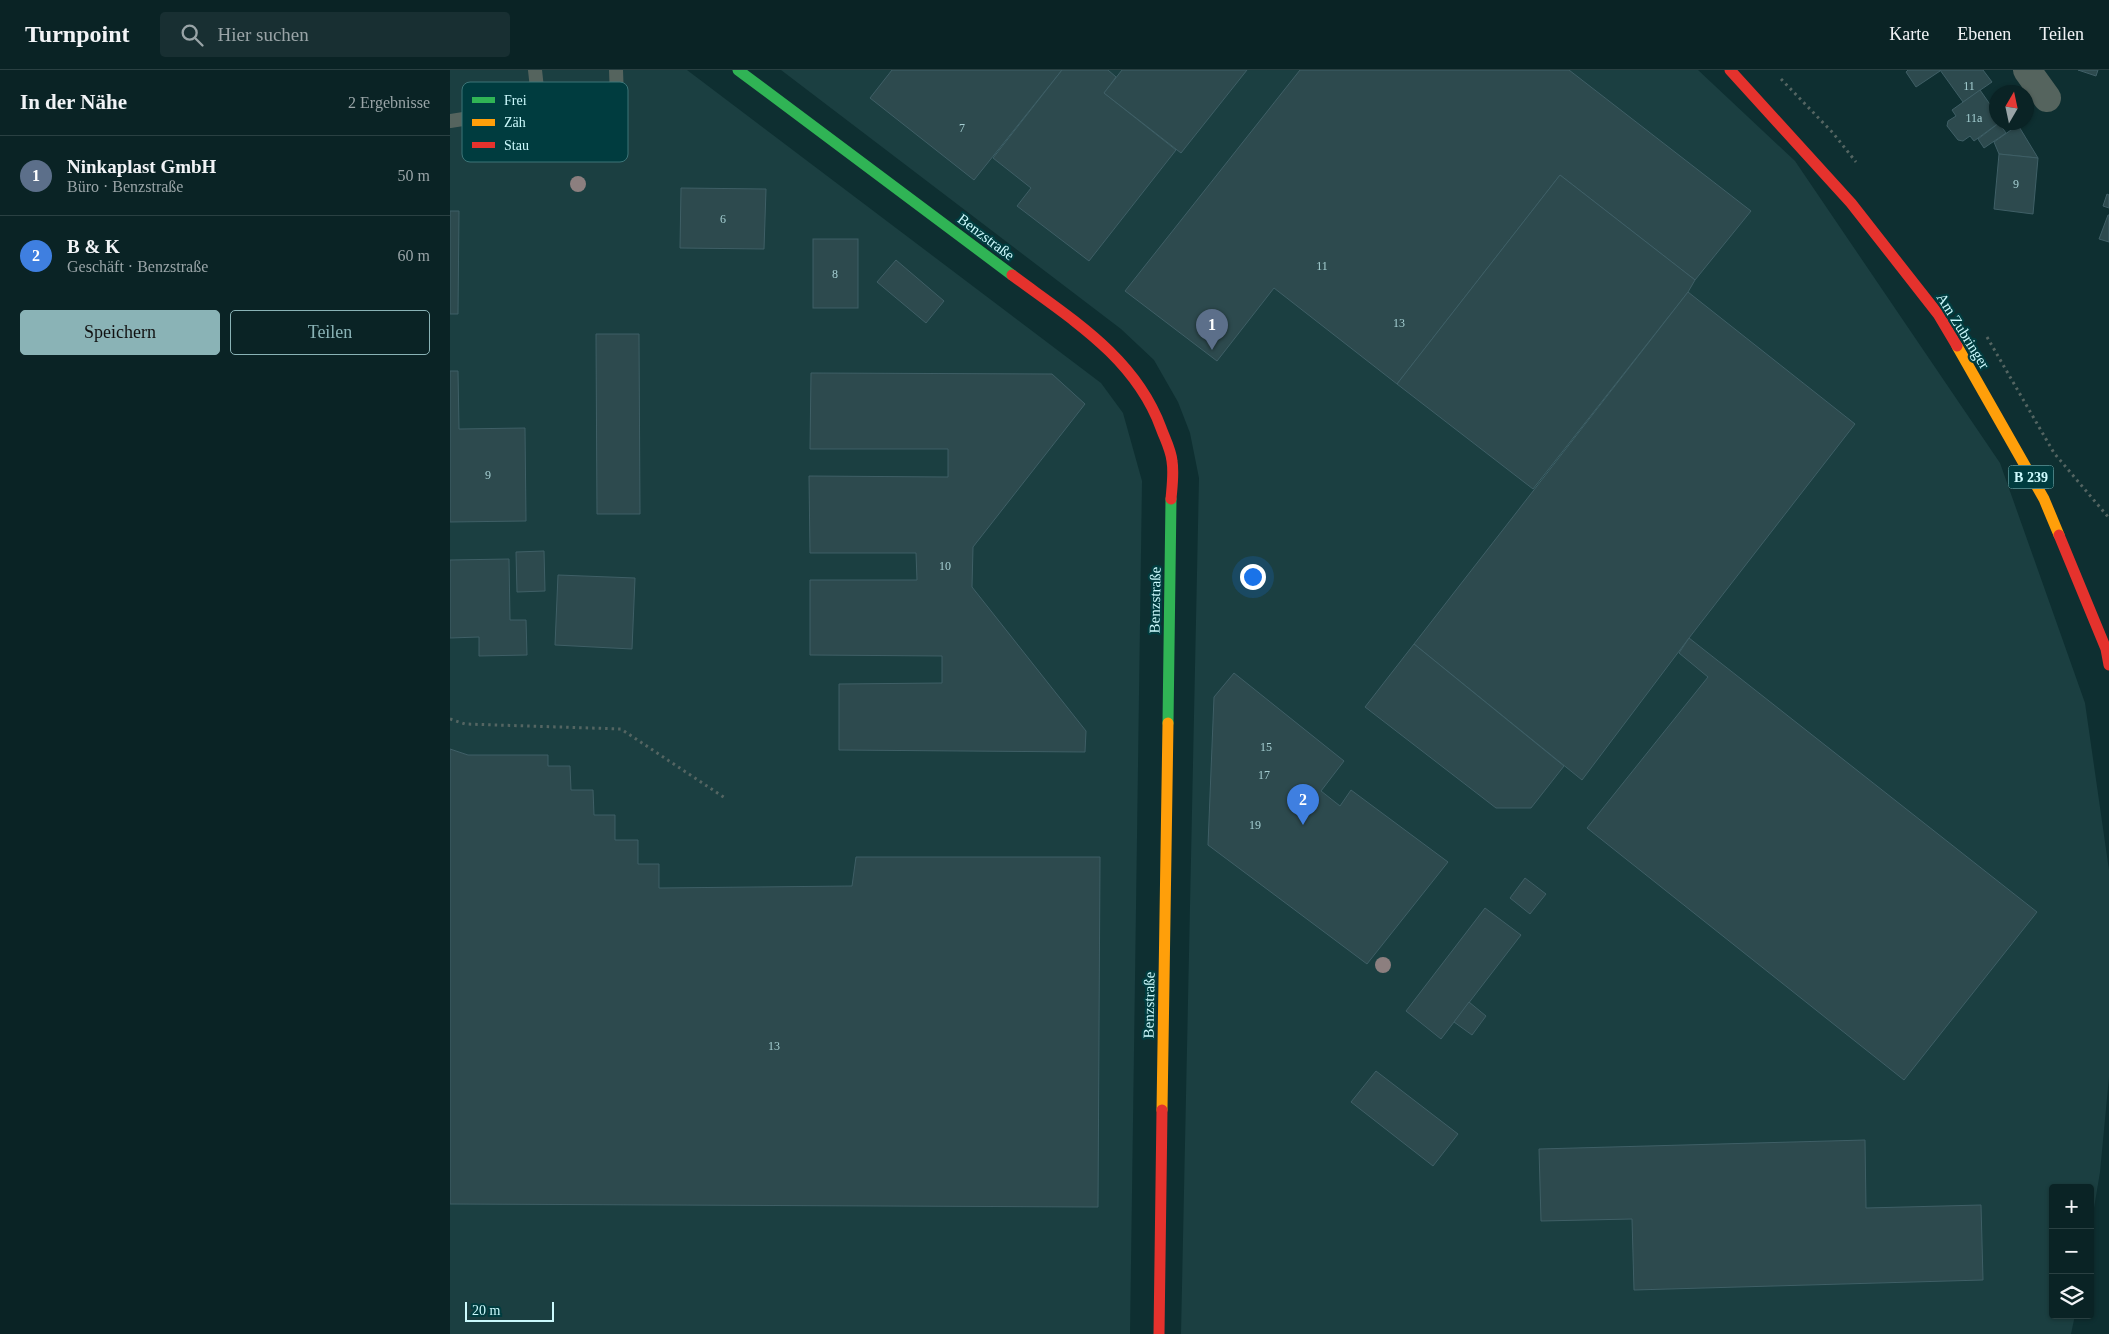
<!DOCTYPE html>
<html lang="de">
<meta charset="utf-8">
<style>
body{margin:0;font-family:Georgia,serif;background:#182f32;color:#f1f3f6}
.controls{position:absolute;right:15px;bottom:15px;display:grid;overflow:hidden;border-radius:5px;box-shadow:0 1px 4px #0004}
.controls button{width:45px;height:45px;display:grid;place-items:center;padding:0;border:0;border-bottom:1px solid #2a4042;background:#0a2325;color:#f1f3f6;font:25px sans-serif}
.compass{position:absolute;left:1539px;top:15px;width:45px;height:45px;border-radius:50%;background:#0a2325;box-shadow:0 1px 4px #0004;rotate:9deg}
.scale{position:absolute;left:15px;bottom:12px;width:89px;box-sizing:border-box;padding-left:5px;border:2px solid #ccfafd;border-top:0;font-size:14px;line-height:18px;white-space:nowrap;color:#ccfafd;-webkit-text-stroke:4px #003c3f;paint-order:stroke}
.you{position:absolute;left:802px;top:506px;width:18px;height:18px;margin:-12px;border:4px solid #fff;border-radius:50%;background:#1a73e8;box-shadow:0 0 0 8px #1a73e833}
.badge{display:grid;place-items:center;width:32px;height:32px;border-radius:50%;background:#8ab3b6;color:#fff;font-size:16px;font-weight:700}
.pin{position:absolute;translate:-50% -41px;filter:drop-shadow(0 1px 2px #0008)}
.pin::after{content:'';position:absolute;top:26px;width:18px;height:15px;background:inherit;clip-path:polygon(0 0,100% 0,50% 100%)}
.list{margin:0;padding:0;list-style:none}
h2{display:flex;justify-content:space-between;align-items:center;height:65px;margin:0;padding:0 20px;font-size:21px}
h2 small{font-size:16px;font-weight:400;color:#99a4a7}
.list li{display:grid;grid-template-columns:32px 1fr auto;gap:15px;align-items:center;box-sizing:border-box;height:80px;padding:0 20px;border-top:1px solid #2a4042}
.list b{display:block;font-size:19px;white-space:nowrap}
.list p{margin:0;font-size:16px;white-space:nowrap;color:#99a4a7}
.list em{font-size:16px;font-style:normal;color:#99a4a7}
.actions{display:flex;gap:10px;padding:15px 20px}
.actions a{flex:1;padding:11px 0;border:1px solid #8ab3b6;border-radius:5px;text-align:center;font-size:18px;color:#8ab3b6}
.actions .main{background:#8ab3b6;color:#111}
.icon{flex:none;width:28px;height:28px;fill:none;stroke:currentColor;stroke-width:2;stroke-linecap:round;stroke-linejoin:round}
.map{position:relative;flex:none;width:1659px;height:1264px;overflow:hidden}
header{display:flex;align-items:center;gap:30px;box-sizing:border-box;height:70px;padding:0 25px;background:#0a2325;border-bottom:1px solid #2a4042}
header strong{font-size:24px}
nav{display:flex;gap:28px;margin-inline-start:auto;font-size:18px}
.search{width:350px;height:45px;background:#182f32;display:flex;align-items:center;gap:12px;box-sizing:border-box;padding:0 18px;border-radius:5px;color:#99a4a7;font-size:19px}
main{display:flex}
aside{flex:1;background:#0a2325}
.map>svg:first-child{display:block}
.built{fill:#1b3f41}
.building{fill:#2d4a4e;stroke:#3f5f66}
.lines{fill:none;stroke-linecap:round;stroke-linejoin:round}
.path{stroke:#546562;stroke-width:3;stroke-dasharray:2.5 4;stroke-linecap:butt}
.lane{stroke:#55645e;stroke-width:14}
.street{stroke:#55645e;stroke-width:28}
.fast{stroke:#30b455;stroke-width:11}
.slow{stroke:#ff9f0a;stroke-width:11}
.jam{stroke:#e5322d;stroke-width:11}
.tree{fill:#8c7f7f}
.labels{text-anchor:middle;stroke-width:4.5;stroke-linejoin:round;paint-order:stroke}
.number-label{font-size:12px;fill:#a4ced1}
.shield{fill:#003c3f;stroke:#8fc1c4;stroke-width:1}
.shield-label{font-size:14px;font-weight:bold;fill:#ccfafd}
.street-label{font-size:15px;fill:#ccfafd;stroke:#003c3f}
.key{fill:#003c3f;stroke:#3d7578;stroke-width:1}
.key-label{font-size:14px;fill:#ccfafd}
</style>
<header>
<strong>Turnpoint</strong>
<div class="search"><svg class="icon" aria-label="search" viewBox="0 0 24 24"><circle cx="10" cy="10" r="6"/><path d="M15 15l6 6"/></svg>Hier suchen</div>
<nav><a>Karte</a><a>Ebenen</a><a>Teilen</a></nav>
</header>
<main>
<aside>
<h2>In der Nähe<small>2 Ergebnisse</small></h2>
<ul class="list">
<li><span class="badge" style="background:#5c6f8a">1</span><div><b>Ninkaplast GmbH</b><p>Büro · Benzstraße</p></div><em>50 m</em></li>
<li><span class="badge" style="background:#3f7fe0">2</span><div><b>B &amp; K</b><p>Geschäft · Benzstraße</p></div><em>60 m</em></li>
</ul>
<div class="actions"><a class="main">Speichern</a><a>Teilen</a></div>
</aside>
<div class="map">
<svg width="1659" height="1264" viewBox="0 0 1659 1264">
<rect width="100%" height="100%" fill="#0e2f31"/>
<!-- built -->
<g class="built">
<polygon points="0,0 237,0 651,313 673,343 692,411 680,1264 0,1264"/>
<polygon points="331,0 1248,0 1345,91 1550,393 1635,633 1659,800 1659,1007 1650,1102 1640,1162 1640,1118 1603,1118 1603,1245 1625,1245 1621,1264 731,1264 749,408 740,363 728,332 704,290 671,259"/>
</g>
<!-- building -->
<g class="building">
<polygon points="442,0 612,0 524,110 420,28"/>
<polygon points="612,0 658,0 666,7 654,23 726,80 639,191 567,136 581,118 543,88"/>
<polygon points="672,0 797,0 731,83 654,23"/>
<polygon points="850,0 1119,0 1301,141 1245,210 1110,105 947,314 824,218 767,291 675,221"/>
<polygon points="1458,0 1490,0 1490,1 1466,17 1456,2"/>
<polygon points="1490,0 1533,0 1542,12 1513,32"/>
<polygon points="1628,0 1648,0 1646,6"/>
<polygon points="1530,20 1546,43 1546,52 1550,52 1524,71 1520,66 1513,71 1508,70 1497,56 1498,51 1506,46 1502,40"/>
<polygon points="1549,53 1556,63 1534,78 1528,69"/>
<polygon points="1568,55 1588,88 1549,84 1544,72"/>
<polygon points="1549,84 1588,88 1583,144 1544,139"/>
<polygon points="1110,105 1245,210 1238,222 1083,419 947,314"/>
<polygon points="231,118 316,119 314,179 230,178"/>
<polygon points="1657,124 1659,125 1659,138 1653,136"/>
<polygon points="0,141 9,141 8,244 0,244"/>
<polygon points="1658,145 1659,145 1659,172 1649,169"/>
<rect x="363" y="169" width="45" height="69"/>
<polygon points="446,190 494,231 476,253 427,212"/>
<polygon points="1238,222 1405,354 1239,568 1132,710 964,574"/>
<polygon points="146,264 189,264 190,444 147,444"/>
<polygon points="0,301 8,301 9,359 75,358 76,451 0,452"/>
<polygon points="361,303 602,304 635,334 523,477 522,517 636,661 635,682 389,680 389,614 492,613 492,586 360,585 360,510 467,510 466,483 360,483 359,406 498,407 498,379 360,379"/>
<polygon points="94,481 95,521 67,522 66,482"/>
<polygon points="59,489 60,550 76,550 77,585 29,586 29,567 0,568 0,490"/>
<polygon points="108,505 185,508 182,579 105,575"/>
<polygon points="1239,568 1587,842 1454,1010 1137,758 1258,607 1229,583"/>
<polygon points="964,574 1114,696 1081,738 1046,738 915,637"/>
<polygon points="784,603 894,691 871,721 890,736 901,720 998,792 917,894 758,775 764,627"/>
<polygon points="0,679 18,685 98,685 98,696 120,696 121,720 143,720 144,745 165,745 165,770 188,770 188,794 209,794 209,818 402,816 406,787 650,787 648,1137 0,1134"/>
<polygon points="1075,808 1096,824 1080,844 1060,828"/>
<polygon points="1035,838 1071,865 991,969 956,941"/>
<polygon points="1019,932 1036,946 1022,965 1004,952"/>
<polygon points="926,1001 1008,1064 983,1096 901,1032"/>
<polygon points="1415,1070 1416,1138 1531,1135 1533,1210 1184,1220 1182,1149 1091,1151 1089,1079"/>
</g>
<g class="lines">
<!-- path -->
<g class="path">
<polyline points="1331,9 1383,63 1406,92"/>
<polyline points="1537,267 1604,383 1659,448"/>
<polyline points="0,649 15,654 171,659 275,728"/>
</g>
<!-- lane -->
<g class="lane">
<polyline points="166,0 168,57"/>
<polyline points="0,51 89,37 85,0"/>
</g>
<!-- street -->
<polyline class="street" points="1577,0 1597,28"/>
<!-- fast -->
<g class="fast">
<polyline points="288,0 562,205"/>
<polyline points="718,653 721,429"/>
</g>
<!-- slow -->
<g class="slow">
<polyline points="1507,276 1594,429 1609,465"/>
<polyline points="712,1040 718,653"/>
</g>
<!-- jam -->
<g class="jam">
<polyline points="1280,0 1401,133 1488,244 1507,276"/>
<path d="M562,205C621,249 685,287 711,358C715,369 721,380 722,391C724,403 722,417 721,429"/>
<polyline points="1609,465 1656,579 1659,595"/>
<polyline points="709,1264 712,1040"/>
</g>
</g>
<!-- trees -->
<g class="tree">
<circle cx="128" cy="114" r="8"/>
<circle cx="933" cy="895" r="8"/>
</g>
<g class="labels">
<!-- number labels -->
<g class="number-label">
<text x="1519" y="20">11</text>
<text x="1524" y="52">11a</text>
<text x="512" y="62">7</text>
<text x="1566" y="118">9</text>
<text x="273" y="153">6</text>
<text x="872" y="200">11</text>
<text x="385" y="208">8</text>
<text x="949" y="257">13</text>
<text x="38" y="409">9</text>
<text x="495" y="500">10</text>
<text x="816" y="681">15</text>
<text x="814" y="709">17</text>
<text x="805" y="759">19</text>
<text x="324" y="980">13</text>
</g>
<!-- shield labels -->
<rect class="shield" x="1558.5" y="395.5" width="45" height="23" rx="4"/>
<g class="shield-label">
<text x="1581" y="412">B 239</text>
</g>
<!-- street labels -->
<g class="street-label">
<text transform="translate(536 167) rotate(37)" y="5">Benzstraße</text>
<text transform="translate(1513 261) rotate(58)" y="5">Am Zubringer</text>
<text transform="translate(705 530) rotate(-89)" y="5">Benzstraße</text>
<text transform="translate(699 935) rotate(-89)" y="5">Benzstraße</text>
</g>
</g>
<!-- legend -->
<rect x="12" y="12" width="166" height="80" rx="8" class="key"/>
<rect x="22" y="27" width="23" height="6" fill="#30b455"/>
<rect x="22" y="49" width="23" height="7" fill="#ff9f0a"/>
<rect x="22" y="72" width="23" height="6" fill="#e5322d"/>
<g class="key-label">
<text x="54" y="35">Frei</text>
<text x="54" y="57">Zäh</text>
<text x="54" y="80">Stau</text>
</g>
</svg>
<div class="controls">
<button>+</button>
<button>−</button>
<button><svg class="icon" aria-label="layers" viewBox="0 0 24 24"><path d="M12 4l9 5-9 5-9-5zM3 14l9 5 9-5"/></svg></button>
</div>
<svg class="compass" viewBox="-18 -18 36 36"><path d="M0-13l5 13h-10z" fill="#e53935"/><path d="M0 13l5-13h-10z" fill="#99a4a7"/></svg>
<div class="scale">20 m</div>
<div class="you"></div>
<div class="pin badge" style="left:762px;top:280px;background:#5c6f8a">1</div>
<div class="pin badge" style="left:853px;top:755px;background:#3f7fe0">2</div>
</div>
</main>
